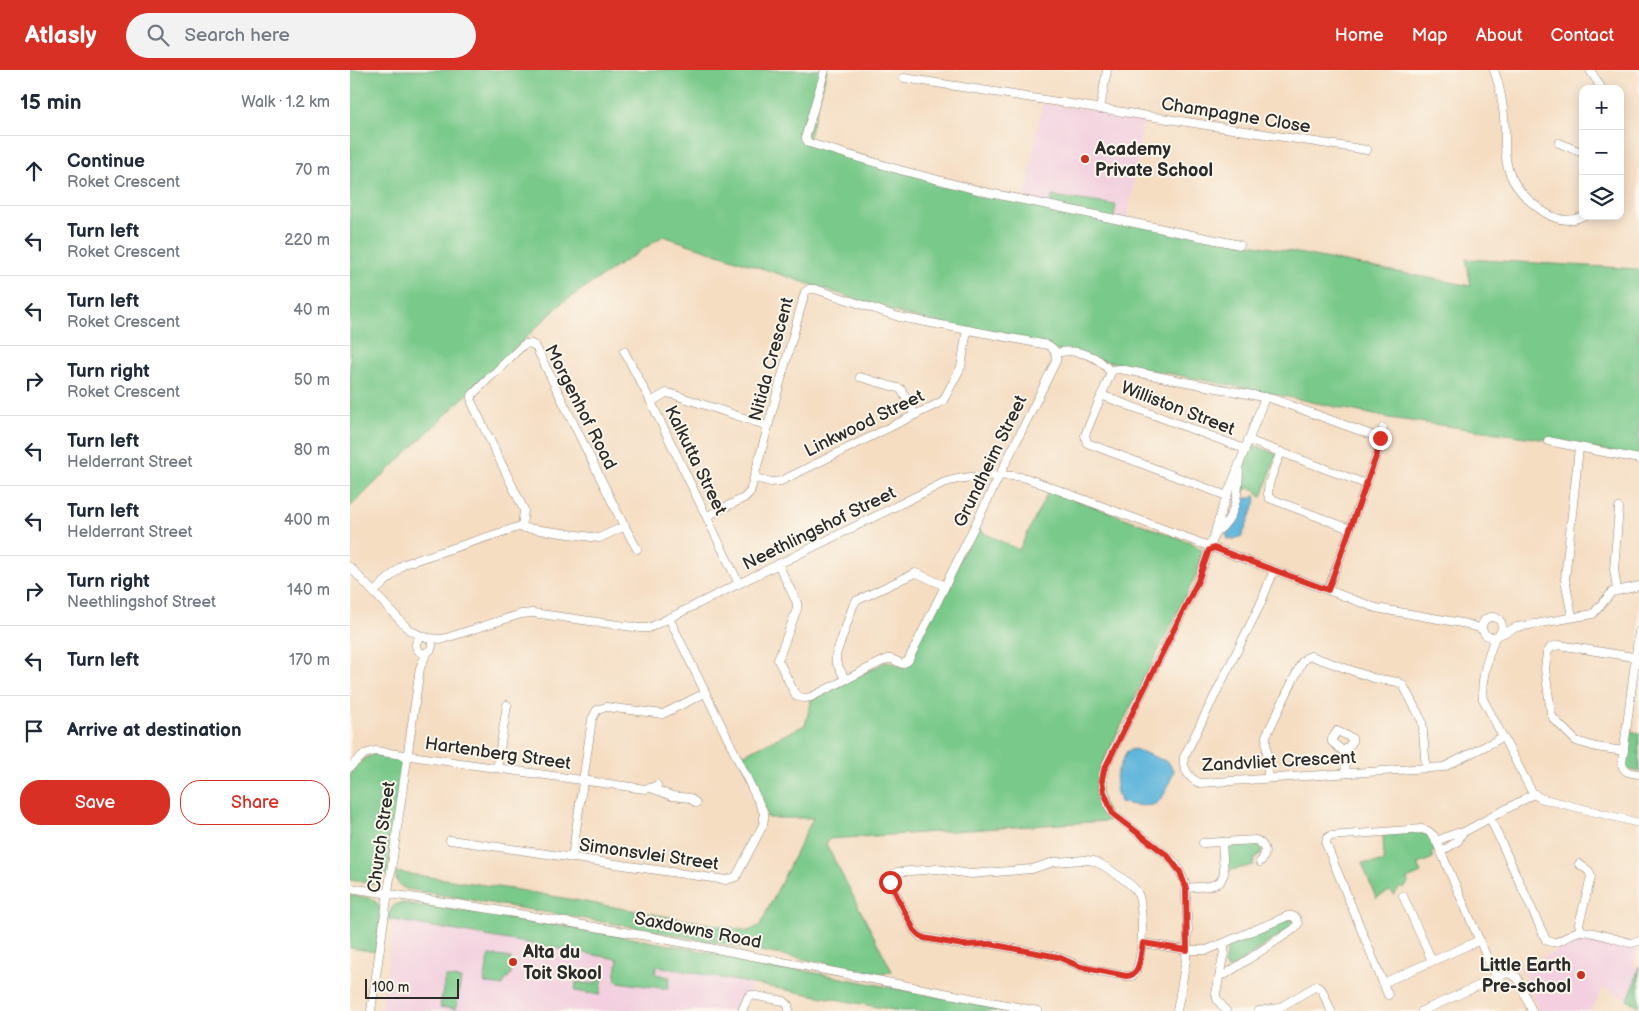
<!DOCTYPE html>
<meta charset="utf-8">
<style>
body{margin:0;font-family:"Balsamiq Sans",sans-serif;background:#f2f2f3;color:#1f2937}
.controls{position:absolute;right:15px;top:15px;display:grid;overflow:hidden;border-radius:10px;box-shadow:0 2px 12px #0003}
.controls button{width:45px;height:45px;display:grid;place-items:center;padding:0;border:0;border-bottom:1px solid #e0e1e3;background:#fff;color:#1f2937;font:25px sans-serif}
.scale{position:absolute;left:15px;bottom:12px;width:94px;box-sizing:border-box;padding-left:5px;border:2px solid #2b2b2b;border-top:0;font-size:14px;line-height:18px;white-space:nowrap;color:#2b2b2b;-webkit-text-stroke:4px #fbf7ec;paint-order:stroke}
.stop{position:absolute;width:15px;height:15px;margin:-11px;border:4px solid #d93025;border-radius:50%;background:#fff}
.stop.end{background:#d93025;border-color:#fff;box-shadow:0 1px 5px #0008}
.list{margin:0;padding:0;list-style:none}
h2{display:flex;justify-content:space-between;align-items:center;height:65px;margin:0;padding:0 20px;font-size:21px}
h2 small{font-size:16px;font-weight:400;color:#747a83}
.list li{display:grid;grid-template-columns:32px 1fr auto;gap:15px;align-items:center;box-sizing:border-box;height:70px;padding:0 20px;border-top:1px solid #e0e1e3}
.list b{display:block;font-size:19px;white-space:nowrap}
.list p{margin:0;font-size:16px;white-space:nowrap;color:#747a83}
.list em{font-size:16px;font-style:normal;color:#747a83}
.actions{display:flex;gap:10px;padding:15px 20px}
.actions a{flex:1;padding:11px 0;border:1px solid #d93025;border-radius:20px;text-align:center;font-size:18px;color:#d93025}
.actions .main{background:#d93025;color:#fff}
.icon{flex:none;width:28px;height:28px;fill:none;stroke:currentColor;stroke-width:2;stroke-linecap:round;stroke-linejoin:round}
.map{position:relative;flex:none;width:1289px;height:941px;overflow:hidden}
header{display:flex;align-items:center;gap:30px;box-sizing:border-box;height:70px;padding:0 25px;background:#d93025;color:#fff}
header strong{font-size:24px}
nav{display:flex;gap:28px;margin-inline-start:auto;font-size:18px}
.search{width:350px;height:45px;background:#f2f2f3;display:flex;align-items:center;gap:12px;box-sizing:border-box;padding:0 18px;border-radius:28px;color:#747a83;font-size:19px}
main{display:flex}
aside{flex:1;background:#fff}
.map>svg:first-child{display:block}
.built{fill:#f3cfdf}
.green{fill:#79c98a;stroke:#527a5a}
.water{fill:#5fb5db;stroke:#457083}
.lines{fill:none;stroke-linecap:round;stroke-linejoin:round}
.minor-casing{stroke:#908476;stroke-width:9}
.minor{stroke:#fff;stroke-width:8}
.route{stroke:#d93025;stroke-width:6}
.poi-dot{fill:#c8321e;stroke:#fbf7ec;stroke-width:2}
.labels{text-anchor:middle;stroke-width:4;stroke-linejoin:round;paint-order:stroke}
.street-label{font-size:18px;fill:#2b2b2b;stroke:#fbf7ec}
.poi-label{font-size:18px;font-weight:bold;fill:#2b2b2b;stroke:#fbf7ec;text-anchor:start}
</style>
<header>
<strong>Atlasly</strong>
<div class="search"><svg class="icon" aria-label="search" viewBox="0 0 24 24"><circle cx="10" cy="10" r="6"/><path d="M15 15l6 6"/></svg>Search here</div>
<nav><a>Home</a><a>Map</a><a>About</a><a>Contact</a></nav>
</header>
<main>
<aside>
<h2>15 min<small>Walk · 1.2 km</small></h2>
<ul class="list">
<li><svg class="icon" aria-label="ahead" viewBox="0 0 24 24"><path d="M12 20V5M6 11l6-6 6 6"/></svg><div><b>Continue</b><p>Roket Crescent</p></div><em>70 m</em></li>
<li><svg class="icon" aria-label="left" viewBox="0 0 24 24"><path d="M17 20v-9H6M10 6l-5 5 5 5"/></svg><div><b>Turn left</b><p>Roket Crescent</p></div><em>220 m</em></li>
<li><svg class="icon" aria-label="left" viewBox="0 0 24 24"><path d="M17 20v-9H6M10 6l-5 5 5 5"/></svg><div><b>Turn left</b><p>Roket Crescent</p></div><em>40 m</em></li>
<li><svg class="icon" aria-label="right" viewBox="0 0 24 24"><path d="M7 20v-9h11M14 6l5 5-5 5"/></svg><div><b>Turn right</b><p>Roket Crescent</p></div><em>50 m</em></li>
<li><svg class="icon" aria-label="left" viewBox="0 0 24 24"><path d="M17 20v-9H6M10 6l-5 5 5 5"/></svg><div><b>Turn left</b><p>Helderrant Street</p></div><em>80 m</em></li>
<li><svg class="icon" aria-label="left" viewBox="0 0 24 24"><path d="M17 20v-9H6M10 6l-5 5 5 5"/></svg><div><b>Turn left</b><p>Helderrant Street</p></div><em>400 m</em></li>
<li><svg class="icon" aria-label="right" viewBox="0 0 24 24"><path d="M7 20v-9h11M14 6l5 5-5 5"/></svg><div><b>Turn right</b><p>Neethlingshof Street</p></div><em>140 m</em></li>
<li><svg class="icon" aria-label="left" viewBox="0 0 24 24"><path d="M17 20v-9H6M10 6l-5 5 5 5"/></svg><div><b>Turn left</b></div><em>170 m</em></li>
<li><svg class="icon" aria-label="arrive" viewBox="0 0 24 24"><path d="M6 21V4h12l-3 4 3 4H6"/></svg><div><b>Arrive at destination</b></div></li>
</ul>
<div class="actions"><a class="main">Save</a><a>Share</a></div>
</aside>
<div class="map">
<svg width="1289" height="941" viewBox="0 0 1289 941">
<rect width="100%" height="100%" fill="#fbf7ec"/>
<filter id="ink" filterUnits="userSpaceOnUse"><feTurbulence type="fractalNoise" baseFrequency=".02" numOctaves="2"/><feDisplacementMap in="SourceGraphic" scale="10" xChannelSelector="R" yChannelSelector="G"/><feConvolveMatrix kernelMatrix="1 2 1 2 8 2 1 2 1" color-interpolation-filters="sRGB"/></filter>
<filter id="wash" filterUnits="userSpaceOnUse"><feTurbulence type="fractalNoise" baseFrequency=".0096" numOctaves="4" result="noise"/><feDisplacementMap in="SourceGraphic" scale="20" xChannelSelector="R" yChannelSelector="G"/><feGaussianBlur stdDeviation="1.12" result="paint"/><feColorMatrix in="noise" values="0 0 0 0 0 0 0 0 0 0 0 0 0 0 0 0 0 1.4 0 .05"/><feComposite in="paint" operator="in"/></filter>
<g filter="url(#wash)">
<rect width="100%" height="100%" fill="#f5ddc2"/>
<!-- built -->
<g class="built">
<polygon points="692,33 794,48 777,151 675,130"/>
<polygon points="44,850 403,912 389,941 31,941"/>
<polygon points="1235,868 1287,881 1283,896 1289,897 1285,913 1277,930 1253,918 1241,941 1190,941 1171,897 1213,877 1220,875 1221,876 1225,874 1225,872"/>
</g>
<!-- green -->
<g class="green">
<polygon points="0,0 477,0 458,70 609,115 701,135 702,126 766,135 764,148 1121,216 1116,189 1289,199 1289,387 1198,370 1039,348 904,320 741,288 740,290 709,283 708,281 551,244 313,166 213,232 0,437"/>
<polygon points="907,376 926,384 926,386 912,427 909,426 906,420 899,418 890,424 892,397 898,379"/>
<path d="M699,420L842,473L851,479L852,489L845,507L750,698C746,716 752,734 761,749L757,751L479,769L476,774L542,901L532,904L278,856L56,819C48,816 45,810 46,802L168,820L399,861L410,855L463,748H418L390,686L455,655L461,633L460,630L536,592H541L551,597L626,459L669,480Z"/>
<polygon points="1279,661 1289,663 1289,702 1280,700 1274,695"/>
<path d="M24,684C35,685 50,683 52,696L37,804H35L30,811L23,814L0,810V705C5,694 14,688 24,684Z"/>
<polygon points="1071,762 1079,765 1087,780 1081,783 1083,788 1067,795 1071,803 1057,809 1058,813 1055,818 1049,818 1044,825 1040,821 1026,828 1012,793 1034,792 1033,765"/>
<path d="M904,772L913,779L911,784L906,786L903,793L904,795L877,801C877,793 873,781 879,775Z"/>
<path d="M0,825C13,827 28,826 31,842L26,882L0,878Z"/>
<path d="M53,833L186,851L332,877L662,941H549L307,896L305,904L320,907L318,919L268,912L265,910L268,889L38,849C40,840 43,833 53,833Z"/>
<polygon points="938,849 943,850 944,852 944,856 879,899 876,897 874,894 878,876 880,874"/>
<path d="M139,885L161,888L159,899L162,900C161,906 154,910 153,916L134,913Z"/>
<polygon points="1289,896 1289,936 1277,930 1284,915"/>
<polygon points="247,899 254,900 250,925 225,921 226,912 245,914"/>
<polygon points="95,907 111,909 106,939 90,937"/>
</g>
<!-- water -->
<g class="water">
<polygon points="905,425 906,431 892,466 884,469 878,469 876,464 883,455 895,428 902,428"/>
<path d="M784,679L818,692L824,701C820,710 816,724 809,731C803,739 778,735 770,732C761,706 767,704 777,681Z"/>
</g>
</g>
<g filter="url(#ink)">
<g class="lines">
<defs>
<g id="minor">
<polyline points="475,0 456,65 456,69 459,73 550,100 635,122 890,175"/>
<path d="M1144,0C1151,19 1154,40 1155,60C1155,73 1154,85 1158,98C1163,117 1178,131 1194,142C1206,150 1219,153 1233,146"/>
<polyline points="1240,0 1252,19"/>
<polyline points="554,8 1017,80"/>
<polyline points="750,39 757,0"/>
<polyline points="1209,73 1233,83"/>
<polyline points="274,281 301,332 389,514"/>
<path d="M706,283C725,278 749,285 760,302"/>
<polyline points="510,307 551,319 565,345"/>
<polyline points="751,325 895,379"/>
<polyline points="301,332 316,323 322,324 418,356"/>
<polyline points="898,370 1016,414"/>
<polyline points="1198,371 1289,389"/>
<path d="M931,382C927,393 914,418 919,428L1000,459"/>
<polyline points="405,408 421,412 431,411 593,331 611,297 617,260"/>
<polyline points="877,426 737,373 735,365 762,300 770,299 923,329 1030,368"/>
<path d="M357,446L394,428L400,422L455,222L459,219H465L549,247L698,275C705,279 707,284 706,291L558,591L552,594L542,589H537L461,627L454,628L446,626L428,590L447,539V533L428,494"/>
<path d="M172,457L174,440L122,333L121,328L123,324L172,276C177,272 182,273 186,277L270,448L287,479"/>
<path d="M866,462C886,449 888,424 889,402"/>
<polyline points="862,472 872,439 915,327"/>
<polyline points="864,478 1026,538 1117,554 1132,559"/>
<polyline points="0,497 59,560 74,567"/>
<path d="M924,500L910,535L834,687C832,698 840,710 850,713L1094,697L1153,667"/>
<polyline points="978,520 1027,384 1033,358"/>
<polyline points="1267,520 1264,499 1269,438"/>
<polyline points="24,522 54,494 168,457 249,468 275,456"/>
<circle cx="1142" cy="557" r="10"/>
<polyline points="1222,547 1215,509 1229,378"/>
<path d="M1289,561L1272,693C1273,703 1281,703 1289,704"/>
<polyline points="1149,565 1167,557 1243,544 1262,522 1289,516"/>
<path d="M1145,567C1139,583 1130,612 1133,629L1182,722L1190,728L1289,753"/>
<circle cx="74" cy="575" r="8"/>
<path d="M77,568L93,569L171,544L183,543L290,558H299L593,413C611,406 657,403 676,408L856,475"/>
<polyline points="495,609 486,592 486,585 503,536 506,531 565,503 569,504 595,516"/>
<polyline points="1274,681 1246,677 1226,671 1203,648 1201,643 1195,599 1197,583 1201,577 1209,575 1289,588"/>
<polyline points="994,682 1002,672 1002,668 987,661 982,669 982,672 994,682 996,703"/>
<polyline points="0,697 14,684 25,681 295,719 301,718 307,715"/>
<polyline points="147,698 157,635"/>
<polyline points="918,708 916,666 952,592 956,588 961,586 1023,608 1048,612 1053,615 1072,651 1076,698"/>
<polyline points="301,718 322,726 340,728 346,733"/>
<path d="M1140,748L1196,870C1209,878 1218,862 1231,861C1238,860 1272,871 1281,873L1289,871"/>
<polyline points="100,770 376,810 386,807 413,755 414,748 414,743 319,548"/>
<polyline points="1086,771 1107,763 1112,763 1184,724"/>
<path d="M853,773L906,770C916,775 918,784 910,792"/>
<polyline points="1091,782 1108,771 1112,763"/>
<polyline points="222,788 242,649 247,640 256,637 313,644 355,623"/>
<path d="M734,790C738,790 742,790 746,792C755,796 785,815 788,824C794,837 794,898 782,906H776L737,899L708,887L640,874L613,875L571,867L564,860L540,812L542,805L547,802L587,799L621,804L682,799L704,792Z"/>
<polyline points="1229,794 1239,801 1241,807 1229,854 1231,861"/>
<polyline points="0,818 140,839 303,867 688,941"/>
<polyline points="836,818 860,816 870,812 874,804 872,772"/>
<polyline points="1053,826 1082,891"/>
<polyline points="793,873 837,880 857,880 938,846 942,846 946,848 948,854 944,859 876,904 870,904"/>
<polyline points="874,874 874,881 866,924 867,929 876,941"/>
<polyline points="1033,913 1130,870"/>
<polyline points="1038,925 976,774 977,768 980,766 1072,759 1078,761 1084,766 1142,899 1147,907"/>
<polyline points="21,941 70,598 77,582"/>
<polyline points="392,941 398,927 401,925 434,931 438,935 439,941"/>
<polyline points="827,941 836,890 838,860 835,813 827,796 818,786 763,744 759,737 753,716 753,704 756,695 848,511 859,480"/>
<polyline points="909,941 929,938 966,916 972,920 981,941"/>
<polyline points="1072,941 1157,903 1167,907 1182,941"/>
</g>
</defs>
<!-- minor casing -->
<use href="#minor" class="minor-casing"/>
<!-- minor -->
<use href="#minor" class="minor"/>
</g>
</g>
<g class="lines" filter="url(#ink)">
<!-- route -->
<path class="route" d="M540,812L564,860L569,865L574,868L613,875L640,874L708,887L731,897L776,906C791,906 790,885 793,873L837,880L836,818L830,802L818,786L763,744L754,722L752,710L754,700L848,511L859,480L864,478L978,520L1027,384L1030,368"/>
</g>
<!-- markers -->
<g class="poi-dot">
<circle cx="735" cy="89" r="5"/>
<circle cx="163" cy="892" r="5"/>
<circle cx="1231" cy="905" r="5"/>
</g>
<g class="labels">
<!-- street labels -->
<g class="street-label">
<text transform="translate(886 45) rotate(9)" y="6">Champagne Close</text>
<text transform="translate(421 289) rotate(-75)" y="6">Nitida Crescent</text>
<text transform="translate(231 337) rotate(63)" y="6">Morgenhof Road</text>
<text transform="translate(828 338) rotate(21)" y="6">Williston Street</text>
<text transform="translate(514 353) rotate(-26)" y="6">Linkwood Street</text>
<text transform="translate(346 390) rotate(64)" y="6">Kalkutta Street</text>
<text transform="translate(640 391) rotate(-64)" y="6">Grundheim Street</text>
<text transform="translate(469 458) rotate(-26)" y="6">Neethlingshof Street</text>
<text transform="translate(148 683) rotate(8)" y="6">Hartenberg Street</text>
<text transform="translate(929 691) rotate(-3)" y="6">Zandvliet Crescent</text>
<text transform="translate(31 767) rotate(-82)" y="6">Church Street</text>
<text transform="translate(299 784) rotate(8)" y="6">Simonsvlei Street</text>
<text transform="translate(348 860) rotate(11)" y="6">Saxdowns Road</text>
</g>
<!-- poi labels -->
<g class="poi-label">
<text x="745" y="85">Academy<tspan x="745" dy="21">Private School</tspan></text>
<text x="173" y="888">Alta du<tspan x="173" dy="21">Toit Skool</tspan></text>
<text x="1221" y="901" text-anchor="end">Little Earth<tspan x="1221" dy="21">Pre-school</tspan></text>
</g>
</g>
</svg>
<div class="controls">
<button>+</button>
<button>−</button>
<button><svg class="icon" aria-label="layers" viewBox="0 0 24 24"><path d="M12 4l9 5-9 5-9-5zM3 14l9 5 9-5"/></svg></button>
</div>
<div class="scale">100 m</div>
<div class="stop" style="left:540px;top:812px"></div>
<div class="stop end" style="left:1030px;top:368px"></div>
</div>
</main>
